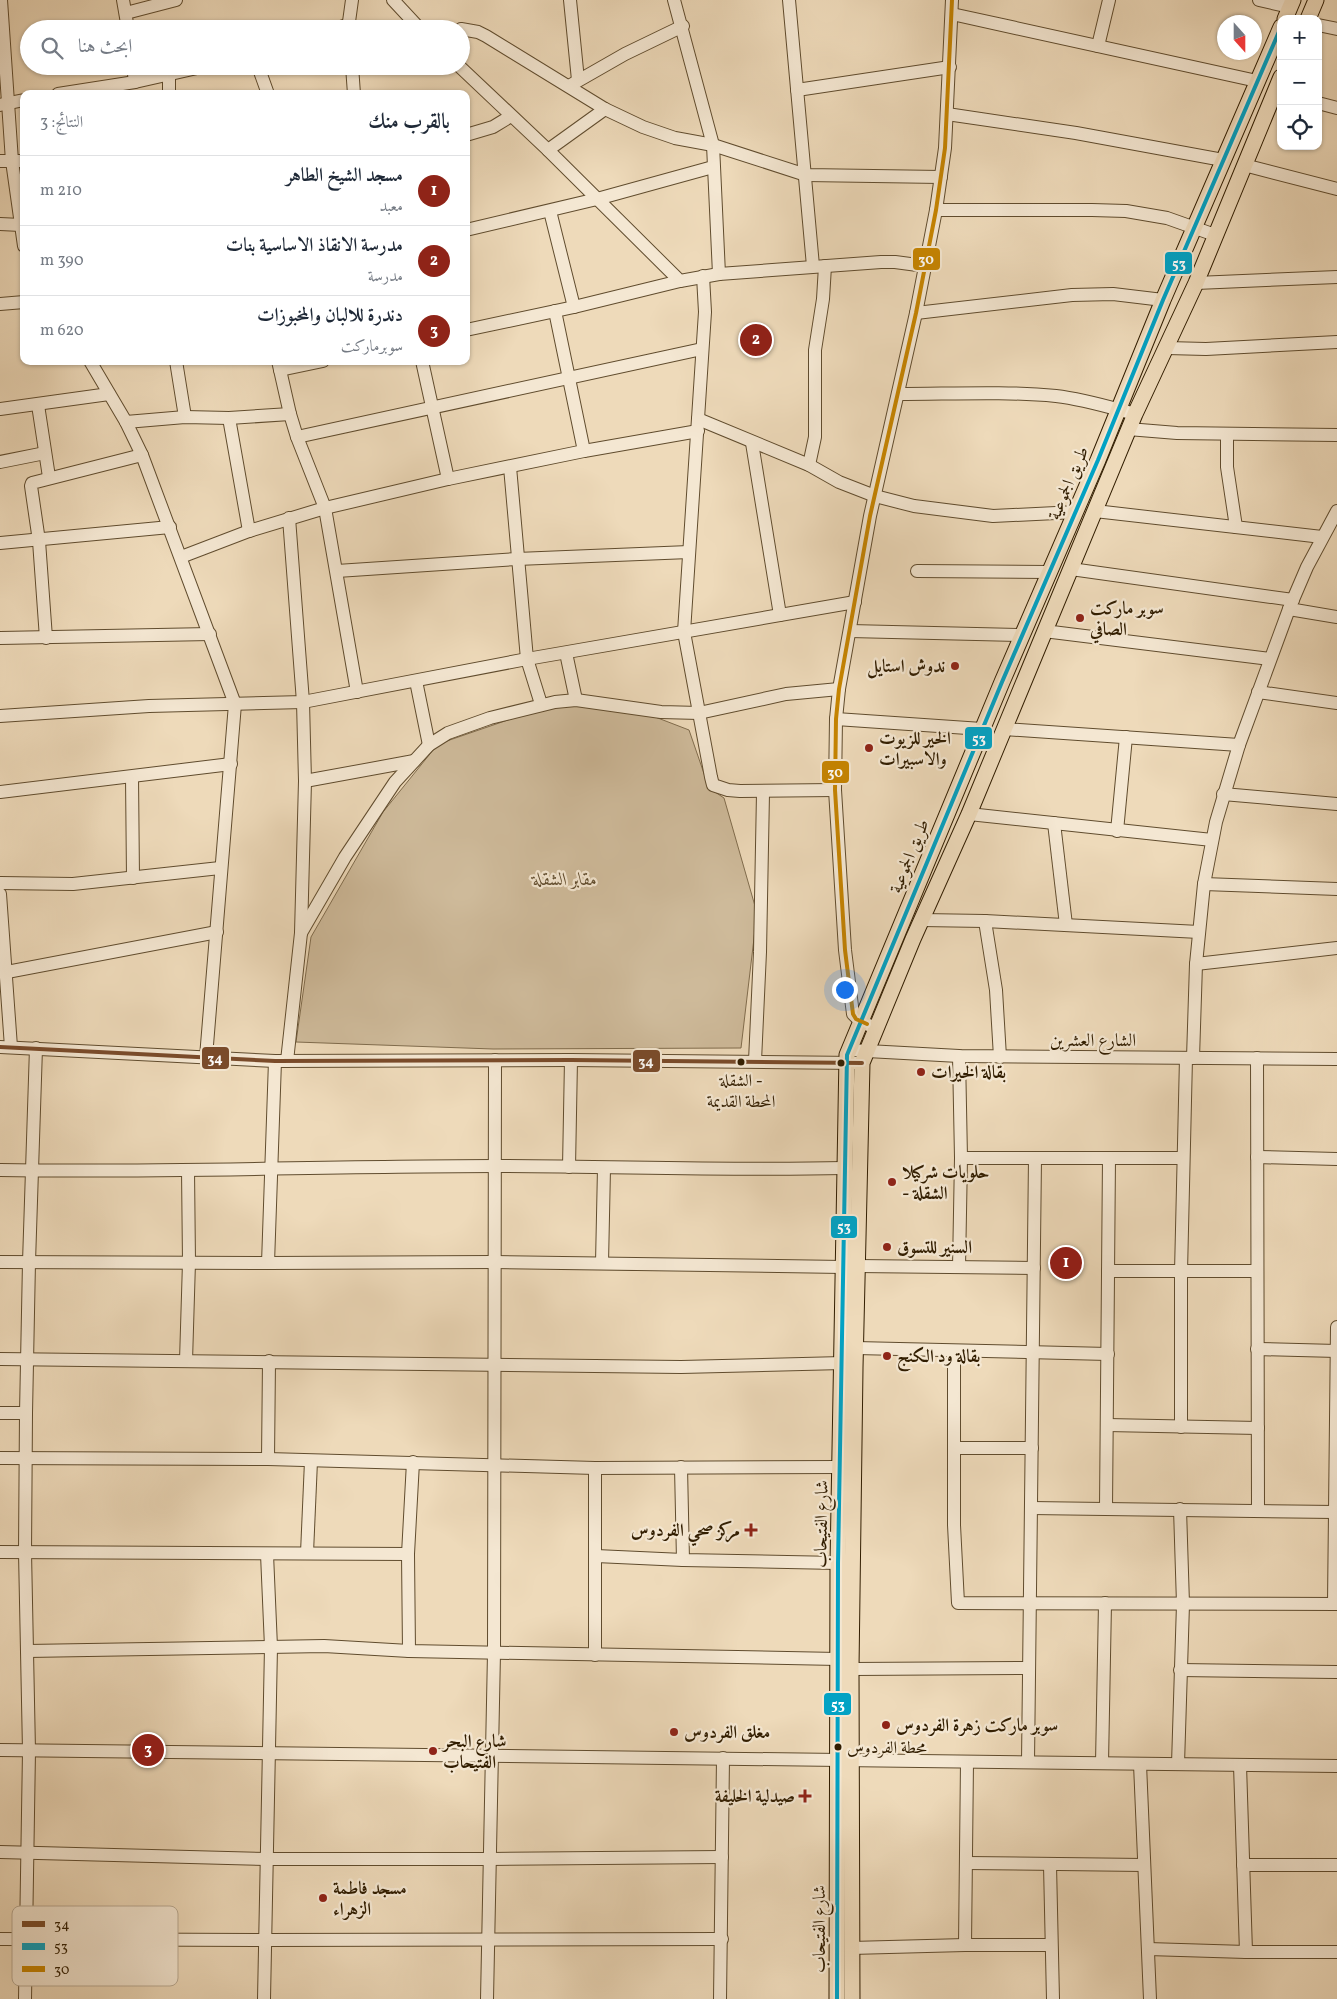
<!DOCTYPE html>
<html lang="ar">
<meta charset="utf-8">
<style>
body{margin:0;font-family:Vollkorn,Amiri,serif;background:#f2f2f3;color:#1f2937;direction:rtl}
.controls{position:absolute;right:15px;top:15px;display:grid;overflow:hidden;border-radius:10px;box-shadow:0 1px 4px #0004}
.controls button{width:45px;height:45px;display:grid;place-items:center;padding:0;border:0;border-bottom:1px solid #e0e1e3;background:#fff;color:#1f2937;font:25px sans-serif}
.compass{position:absolute;left:1217px;top:15px;width:45px;height:45px;border-radius:50%;background:#fff;box-shadow:0 1px 4px #0004;rotate:159deg}
.you{position:absolute;left:844px;top:989px;width:18px;height:18px;margin:-12px;border:4px solid #fff;border-radius:50%;background:#1a73e8;box-shadow:0 0 0 8px #1a73e833}
.badge{display:grid;place-items:center;width:32px;height:32px;border-radius:50%;background:#8f2418;color:#fff;font-size:16px;font-weight:700}
.pin{position:absolute;translate:-50% -50%;border:2px solid #fff;box-shadow:0 1px 5px #0006}
.list{margin:0;padding:0;list-style:none}
h2{display:flex;justify-content:space-between;align-items:center;height:65px;margin:0;padding:0 20px;font-size:21px}
h2 small{font-size:16px;font-weight:400;color:#747a83}
.list li{display:grid;grid-template-columns:32px 1fr auto;gap:15px;align-items:center;box-sizing:border-box;height:70px;padding:0 20px;border-top:1px solid #e0e1e3}
.list b{display:block;font-size:19px;white-space:nowrap}
.list p{margin:0;font-size:16px;white-space:nowrap;color:#747a83}
.list em{font-size:16px;font-style:normal;color:#747a83}
.icon{flex:none;width:28px;height:28px;fill:none;stroke:currentColor;stroke-width:2;stroke-linecap:round;stroke-linejoin:round}
.map{position:relative;flex:none;width:1337px;height:1999px;overflow:hidden;direction:ltr}
.search{position:absolute;background:#fff;box-shadow:0 1px 4px #0004;left:20px;top:20px;width:450px;height:55px;display:flex;align-items:center;gap:12px;box-sizing:border-box;padding:0 18px;border-radius:28px;color:#747a83;font-size:19px}
.panel{position:absolute;background:#fff;box-shadow:0 1px 4px #0004;left:20px;top:90px;width:450px;height:275px;border-radius:10px;direction:rtl}
.map>svg:first-child{display:block}
.green{fill:#ceba9a;stroke:#806c4d}
.lines{fill:none;stroke-linecap:round;stroke-linejoin:round}
.minor-casing{stroke:#604c2e;stroke-width:14}
.major-casing{stroke:#311d00;stroke-width:17}
.minor{stroke:#f4e7d2;stroke-width:12}
.major{stroke:#eedaba;stroke-width:15}
.bus-1-casing{stroke:#f4e7d2;stroke-width:8}
.bus-2-casing{stroke:#f4e7d2;stroke-width:8}
.bus-3-casing{stroke:#f4e7d2;stroke-width:8}
.bus-1{stroke:#7a4b2a;stroke-width:4}
.bus-2{stroke:#02a2c4;stroke-width:4}
.bus-3{stroke:#c68400;stroke-width:4}
.poi-dot{fill:#8f2418;stroke:#f4e7d2;stroke-width:2}
.bus-dot{fill:#311d00;stroke:#f4e7d2;stroke-width:2}
.labels{text-anchor:middle;stroke-width:4.5;stroke-linejoin:round;paint-order:stroke}
.bus-label{font-size:17px;fill:#311d00;stroke:#f4e7d2}
.street-label{font-size:18px;fill:#311d00;stroke:#f4e7d2}
.poi-label{font-size:18px;font-weight:bold;fill:#311d00;stroke:#f4e7d2;text-anchor:start}
.park-label{font-size:18px;font-style:italic;fill:#604c2e;stroke:#f4e7d2}
.key{fill:#f4e7d2;stroke:#baaa93;stroke-width:1}
.key-label{font-size:14px;fill:#311d00}
.line-badge{stroke:#f4e7d2;stroke-width:2}
.badge-label{font-size:14px;text-anchor:middle;font-weight:bold;fill:#fff}
</style>
<div class="map">
<svg width="1337" height="1999" viewBox="0 0 1337 1999">
<rect width="100%" height="100%" fill="#eedaba"/>
<filter id="stains"><feTurbulence type="fractalNoise" baseFrequency=".004" numOctaves="4"/><feColorMatrix values="0 0 0 0 .2 0 0 0 0 .09 0 0 0 0 .02 0 0 0 .5 -.17"/></filter>
<radialGradient id="worn" r=".72"><stop offset=".6" stop-color="#630" stop-opacity="0"/><stop offset="1" stop-color="#630" stop-opacity=".3"/></radialGradient>
<!-- green -->
<polygon class="green" points="566,700 637,710 689,730 709,788 724,798 757,913 741,1048 493,1049 296,1042 311,937 383,812 438,744"/>
<g class="lines">
<defs>
<g id="minor">
<polyline points="1,0 12,161 24,246"/>
<polyline points="123,0 128,29"/>
<polyline points="393,0 420,29"/>
<polyline points="570,0 578,80"/>
<polyline points="674,0 713,145 719,274"/>
<polyline points="789,0 813,266"/>
<polyline points="1259,0 1290,7"/>
<polyline points="126,13 176,0"/>
<polyline points="952,14 1257,81"/>
<polyline points="1318,25 1337,29"/>
<polyline points="335,29 347,25"/>
<polyline points="348,29 352,0"/>
<polyline points="461,29 478,32 486,36 605,109 643,127 675,138 713,145 806,175 941,177"/>
<polyline points="1098,46 1109,0"/>
<polyline points="133,66 135,82"/>
<polyline points="258,66 268,94"/>
<polyline points="352,66 354,94"/>
<polyline points="459,66 548,150 680,281 719,274 881,262 895,262 925,266"/>
<polyline points="569,86 625,54 683,26"/>
<polyline points="797,90 950,67"/>
<polyline points="58,94 135,82 206,66"/>
<polyline points="169,94 169,74"/>
<polyline points="1318,103 1337,108"/>
<polyline points="0,105 24,100"/>
<polyline points="947,114 1076,133 1223,160"/>
<polyline points="466,135 493,127 511,116"/>
<polyline points="548,150 605,109"/>
<polyline points="0,161 24,161"/>
<polyline points="1244,165 1337,189"/>
<polyline points="936,210 1092,210 1126,211 1167,218 1215,235"/>
<polyline points="550,211 574,307"/>
<polyline points="0,224 21,225"/>
<polyline points="466,230 597,199 713,167"/>
<polyline points="703,276 705,312 684,632 711,777 713,785 728,790 740,791 835,790"/>
<polyline points="1196,283 1337,277"/>
<polyline points="0,304 24,302"/>
<polyline points="555,311 584,451"/>
<polyline points="916,313 1072,295 1113,294 1163,300"/>
<polyline points="466,330 574,307 680,281"/>
<polyline points="1167,348 1206,349 1337,342"/>
<polyline points="90,361 126,422 142,455 235,704 206,1057"/>
<polyline points="176,361 185,417"/>
<polyline points="278,361 290,414 297,437 325,508 357,692"/>
<polyline points="422,361 448,479"/>
<polyline points="280,370 323,361"/>
<path d="M898,394C951,394 1004,391 1056,396C1083,399 1109,407 1135,414"/>
<polyline points="38,405 49,477"/>
<polyline points="0,409 109,394"/>
<polyline points="229,418 249,531"/>
<polyline points="698,419 809,465 839,482 875,496 914,506 993,516 1076,512"/>
<polyline points="126,422 185,417 229,418 290,414"/>
<polyline points="1128,429 1177,433 1337,435"/>
<polyline points="1227,435 1227,467 1236,527"/>
<polyline points="297,437 702,349"/>
<polyline points="752,443 780,615"/>
<polyline points="0,462 45,453"/>
<polyline points="809,465 815,437 815,350 823,299 825,266"/>
<polyline points="510,467 527,659 541,704"/>
<polyline points="1095,511 1322,537"/>
<polyline points="0,543 170,527"/>
<polyline points="181,557 249,531 325,508 448,479 584,451 698,431"/>
<polyline points="1071,569 1293,600"/>
<polyline points="337,571 517,559 689,552"/>
<polyline points="917,571 1049,572"/>
<polyline points="1289,609 1337,617"/>
<polyline points="850,631 1023,635"/>
<polyline points="1044,631 1270,659"/>
<polyline points="0,638 210,634"/>
<polyline points="46,638 39,541 31,486 32,483 142,455"/>
<polyline points="566,653 576,700"/>
<polyline points="416,681 429,745"/>
<polyline points="1258,692 1337,703"/>
<polyline points="0,716 149,706 303,702 527,659 855,602"/>
<polyline points="836,719 982,729"/>
<polyline points="1004,729 1239,745"/>
<polyline points="132,777 133,878"/>
<polyline points="305,781 414,761"/>
<polyline points="0,792 231,764"/>
<polyline points="1223,794 1337,804"/>
<polyline points="969,814 1212,840"/>
<polyline points="1054,823 1066,925"/>
<polyline points="1117,831 1126,737"/>
<polyline points="0,883 73,884 220,868"/>
<polyline points="1204,884 1337,889"/>
<polyline points="0,894 11,1047"/>
<polyline points="922,920 985,921 1199,932"/>
<polyline points="985,921 996,990 1000,1057"/>
<polyline points="301,933 345,857 395,782 429,745 448,733 490,718 555,702 576,700 661,712 699,713 786,694 839,689"/>
<polyline points="1196,964 1337,948"/>
<polyline points="7,972 217,932"/>
<polyline points="875,1028 860,1021 853,1014 845,950 835,790 836,719 839,689 870,516 916,313 936,210 945,148 952,0"/>
<polyline points="0,1047 275,1061 571,1060 857,1063"/>
<polyline points="849,1050 959,1056 1337,1059"/>
<polyline points="1193,1058 1196,964 1204,884 1216,822 1239,745 1289,609 1307,567 1337,511"/>
<polyline points="1257,1058 1258,1510"/>
<polyline points="287,1061 301,933 305,781 303,702 289,518"/>
<polyline points="755,1061 760,952 763,793"/>
<polyline points="1257,1157 1337,1159"/>
<polyline points="961,1158 1182,1158"/>
<polyline points="569,1167 571,1060"/>
<path d="M0,1170C165,1173 331,1166 496,1166C612,1166 728,1171 844,1168"/>
<polyline points="0,1262 268,1263 494,1262 843,1267"/>
<polyline points="268,1263 275,1061"/>
<polyline points="602,1263 604,1168"/>
<polyline points="857,1266 1034,1268"/>
<polyline points="959,1267 961,1158 959,1056"/>
<polyline points="1108,1271 1257,1271"/>
<polyline points="856,1348 1108,1354"/>
<polyline points="1257,1349 1337,1351"/>
<polyline points="954,1351 954,1525 958,1603 1337,1604"/>
<polyline points="0,1359 681,1367 843,1363"/>
<polyline points="186,1361 189,1262 188,1170"/>
<polyline points="0,1413 26,1413"/>
<polyline points="1107,1425 1258,1428"/>
<polyline points="1181,1427 1181,1272 1186,1058"/>
<polyline points="955,1448 1032,1448"/>
<polyline points="0,1458 268,1459 595,1468 840,1467"/>
<polyline points="268,1459 269,1361"/>
<polyline points="681,1467 683,1560"/>
<polyline points="1031,1508 1335,1512"/>
<polyline points="1106,1508 1109,1158"/>
<polyline points="0,1552 408,1554"/>
<polyline points="307,1553 311,1461"/>
<polyline points="596,1556 683,1560 838,1563"/>
<polyline points="1334,1604 1337,1327"/>
<polyline points="27,1651 324,1646 409,1651 838,1659"/>
<polyline points="409,1651 408,1554 413,1462"/>
<polyline points="595,1655 595,1468"/>
<polyline points="851,1669 1029,1668"/>
<polyline points="1180,1670 1337,1672"/>
<polyline points="0,1750 1337,1766"/>
<polyline points="1028,1762 1035,1158"/>
<polyline points="1102,1763 1105,1603"/>
<polyline points="1140,1764 1150,1999"/>
<polyline points="1178,1764 1183,1604 1180,1509"/>
<polyline points="1240,1765 1246,1952"/>
<polyline points="0,1852 267,1859 490,1859 722,1857"/>
<polyline points="967,1863 1144,1865"/>
<polyline points="1050,1865 1053,1999"/>
<polyline points="1243,1865 1337,1865"/>
<polyline points="0,1939 265,1940 722,1939"/>
<polyline points="965,1945 967,1762"/>
<polyline points="851,1948 965,1945 1051,1945"/>
<polyline points="1148,1949 1246,1952 1337,1952"/>
<polyline points="25,1999 29,1751 25,1552 26,1413 29,1262 36,1048"/>
<polyline points="264,1999 271,1647 267,1554"/>
<polyline points="487,1999 494,1653 495,1060"/>
<polyline points="720,1999 723,1758"/>
</g>
<g id="major">
<polyline points="1285,19 1293,0"/>
<polyline points="1308,19 1316,0"/>
<polyline points="837,1999 838,1563 847,1055 1002,682 1098,460 1163,300 1281,27"/>
<polyline points="852,1999 851,1669 855,1368 862,1063 913,939 969,814 1135,414 1196,283 1281,77"/>
</g>
</defs>
<!-- minor casing -->
<use href="#minor" class="minor-casing"/>
<!-- major casing -->
<use href="#major" class="major-casing"/>
<!-- minor -->
<use href="#minor" class="minor"/>
<!-- major -->
<use href="#major" class="major"/>
<defs>
<polyline id="bus-1" points="0,1047 275,1061 571,1060 862,1063"/>
<polyline id="bus-2" points="837,1999 838,1563 847,1055 1002,682 1098,460 1163,300 1281,27"/>
<polyline id="bus-3" points="867,1024 856,1019 853,1014 845,950 835,790 836,719 839,689 870,516 916,313 936,210 945,148 952,0"/>
</defs>
<!-- bus-1 casing -->
<use href="#bus-1" class="bus-1-casing"/>
<!-- bus-2 casing -->
<use href="#bus-2" class="bus-2-casing"/>
<!-- bus-3 casing -->
<use href="#bus-3" class="bus-3-casing"/>
<!-- bus-1 -->
<use href="#bus-1" class="bus-1"/>
<!-- bus-2 -->
<use href="#bus-2" class="bus-2"/>
<!-- bus-3 -->
<use href="#bus-3" class="bus-3"/>
</g>
<!-- markers -->
<g class="poi-dot">
<circle cx="1080" cy="618" r="5"/>
<circle cx="955" cy="666" r="5"/>
<circle cx="869" cy="748" r="5"/>
<circle cx="921" cy="1072" r="5"/>
<circle cx="892" cy="1182" r="5"/>
<circle cx="887" cy="1247" r="5"/>
<circle cx="887" cy="1356" r="5"/>
<path d="M748.5 1522.5h5v5h5v5h-5v5h-5v-5h-5v-5h5z"/>
<circle cx="886" cy="1725" r="5"/>
<circle cx="674" cy="1732" r="5"/>
<circle cx="433" cy="1751" r="5"/>
<path d="M802.5 1788.5h5v5h5v5h-5v5h-5v-5h-5v-5h5z"/>
<circle cx="323" cy="1898" r="5"/>
</g>
<g class="bus-dot">
<circle cx="741" cy="1062" r="4.5"/>
<circle cx="841" cy="1063" r="4.5"/>
<circle cx="838" cy="1747" r="4.5"/>
</g>
<g class="labels">
<!-- bus labels -->
<g class="bus-label">
<text x="741" y="1086">الشقلة -<tspan x="741" dy="21">المحطة القديمة</tspan></text>
<text x="847" y="1753" text-anchor="start">محطة الفردوس</text>
</g>
<!-- street labels -->
<g class="street-label">
<text transform="translate(1068 483) rotate(-67)" y="6">طريق الجموعية</text>
<text transform="translate(909 856) rotate(-68)" y="6">طريق الجموعية</text>
<text x="1093" y="1046">الشارع العشرين</text>
<text transform="translate(821 1524) rotate(-89)" y="6">شارع الفتيحاب</text>
<text transform="translate(819 1929) rotate(-90)" y="6">شارع الفتيحاب</text>
</g>
<!-- poi labels -->
<g class="poi-label">
<text x="1090" y="614">سوبر ماركت<tspan x="1090" dy="21">الصافي</tspan></text>
<text x="945" y="672" text-anchor="end">ندوش استايل</text>
<text x="879" y="744">الخير للزيوت<tspan x="879" dy="21">والاسبيرات</tspan></text>
<text x="931" y="1078">بقالة الخيرات</text>
<text x="902" y="1178">حلويات شركيلا<tspan x="902" dy="21">- الشقلة</tspan></text>
<text x="897" y="1253">السنير للتسوق</text>
<text x="897" y="1362">بقالة ود الكنج</text>
<text x="740" y="1536" text-anchor="end">مركز صحي الفردوس</text>
<text x="896" y="1731">سوبر ماركت زهرة الفردوس</text>
<text x="684" y="1738">مغلق الفردوس</text>
<text x="443" y="1747">شارع البحر<tspan x="443" dy="21">الفتيحاب</tspan></text>
<text x="795" y="1802" text-anchor="end">صيدلية الخليفة</text>
<text x="333" y="1894">مسجد فاطمة<tspan x="333" dy="21">الزهراء</tspan></text>
</g>
<!-- park labels -->
<g class="park-label">
<text x="565" y="885">مقابر الشقلة</text>
</g>
</g>
<!-- legend -->
<rect x="12" y="1906" width="166" height="80" rx="8" class="key"/>
<rect x="22" y="1921" width="23" height="6" fill="#7a4b2a"/>
<rect x="22" y="1943" width="23" height="7" fill="#02a2c4"/>
<rect x="22" y="1966" width="23" height="6" fill="#c68400"/>
<g class="key-label">
<text x="54" y="1929">34</text>
<text x="54" y="1951">53</text>
<text x="54" y="1974">30</text>
</g>
<g class="line-badge">
<rect x="912" y="247" width="29" height="24" rx="5" fill="#c68400"/>
<rect x="1164" y="251" width="29" height="24" rx="5" fill="#02a2c4"/>
<rect x="964" y="726" width="29" height="24" rx="5" fill="#02a2c4"/>
<rect x="821" y="760" width="29" height="24" rx="5" fill="#c68400"/>
<rect x="201" y="1046" width="29" height="24" rx="5" fill="#7a4b2a"/>
<rect x="632" y="1049" width="29" height="24" rx="5" fill="#7a4b2a"/>
<rect x="830" y="1215" width="28" height="24" rx="5" fill="#02a2c4"/>
<rect x="823" y="1692" width="29" height="24" rx="5" fill="#02a2c4"/>
</g>
<g class="badge-label">
<text x="926" y="264">30</text>
<text x="1179" y="268">53</text>
<text x="979" y="743">53</text>
<text x="835" y="777">30</text>
<text x="215" y="1063">34</text>
<text x="646" y="1066">34</text>
<text x="844" y="1231">53</text>
<text x="838" y="1709">53</text>
</g>
<rect width="100%" height="100%" filter="url(#stains)"/>
<rect width="100%" height="100%" fill="url(#worn)"/>
</svg>
<div class="controls">
<button>+</button>
<button>−</button>
<button><svg class="icon" aria-label="locate" viewBox="0 0 24 24"><circle cx="12" cy="12" r="6"/><path d="M12 2v4M12 18v4M2 12h4M18 12h4"/></svg></button>
</div>
<svg class="compass" viewBox="-18 -18 36 36"><path d="M0-13l5 13h-10z" fill="#e53935"/><path d="M0 13l5-13h-10z" fill="#747a83"/></svg>
<div class="you"></div>
<div class="pin badge" style="left:1066px;top:1263px">1</div>
<div class="pin badge" style="left:756px;top:340px">2</div>
<div class="pin badge" style="left:148px;top:1750px">3</div>
<div class="search"><svg class="icon" aria-label="search" viewBox="0 0 24 24"><circle cx="10" cy="10" r="6"/><path d="M15 15l6 6"/></svg>ابحث هنا</div>
<section class="panel">
<h2>بالقرب منك<small>النتائج: 3</small></h2>
<ul class="list">
<li><span class="badge">1</span><div><b>مسجد الشيخ الطاهر</b><p>معبد</p></div><em>210 m</em></li>
<li><span class="badge">2</span><div><b>مدرسة الانقاذ الاساسية بنات</b><p>مدرسة</p></div><em>390 m</em></li>
<li><span class="badge">3</span><div><b>دندرة للالبان والمخبوزات</b><p>سوبرماركت</p></div><em>620 m</em></li>
</ul>
</section>
</div>
